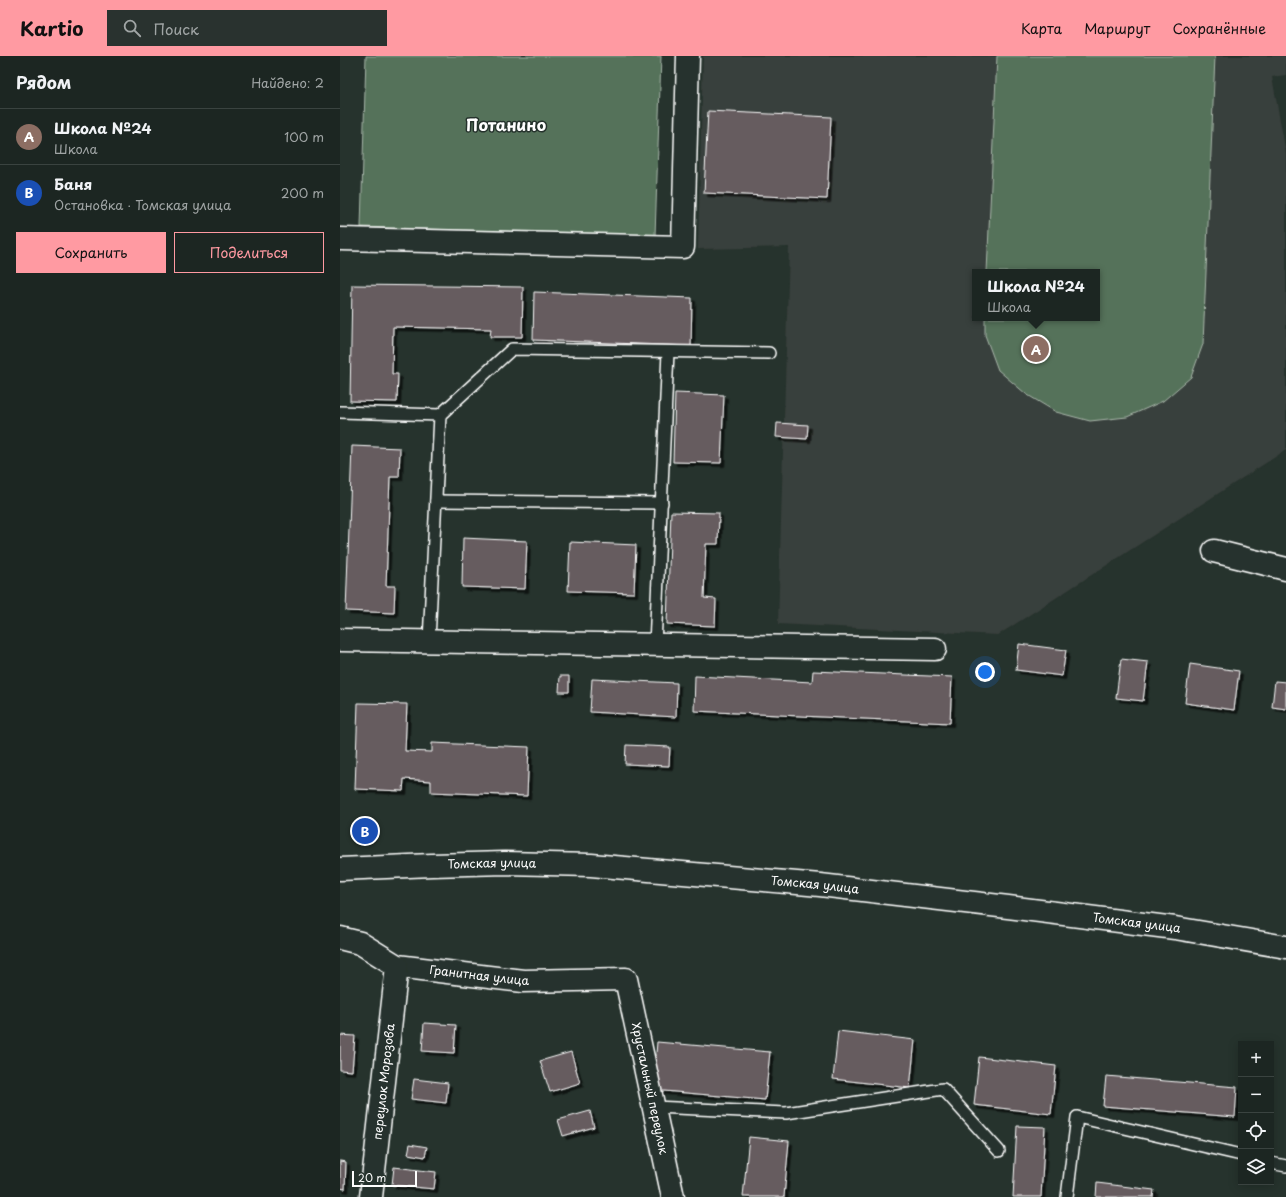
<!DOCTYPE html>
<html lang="ru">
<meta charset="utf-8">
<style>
body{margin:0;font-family:"Playpen Sans",sans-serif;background:#29322f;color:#f1f3f6}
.controls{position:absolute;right:12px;bottom:12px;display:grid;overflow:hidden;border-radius:0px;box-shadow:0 2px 10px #0003}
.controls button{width:36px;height:36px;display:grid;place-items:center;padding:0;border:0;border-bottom:1px solid #3a4340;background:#1c2622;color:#f1f3f6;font:20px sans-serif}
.scale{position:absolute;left:12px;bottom:10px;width:65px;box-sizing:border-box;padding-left:4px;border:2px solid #fff;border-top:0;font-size:11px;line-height:14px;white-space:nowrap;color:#fff;-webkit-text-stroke:3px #26332d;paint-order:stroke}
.you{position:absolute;left:645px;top:616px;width:14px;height:14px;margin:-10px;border:3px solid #fff;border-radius:50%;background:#1a73e8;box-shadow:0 0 0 6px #1a73e833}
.badge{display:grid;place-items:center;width:26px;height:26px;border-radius:50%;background:#ff9aa2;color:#fff;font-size:13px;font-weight:700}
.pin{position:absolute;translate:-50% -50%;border:2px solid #fff;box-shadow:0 1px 4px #0006}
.popup{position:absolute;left:632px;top:213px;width:128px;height:52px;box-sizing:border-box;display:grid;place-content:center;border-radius:0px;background:#1c2622;filter:drop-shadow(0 1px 3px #0005);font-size:13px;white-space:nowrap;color:#a0a5a5}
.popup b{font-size:15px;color:#f1f3f6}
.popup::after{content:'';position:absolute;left:50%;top:100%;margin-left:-8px;border:8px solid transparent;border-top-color:#1c2622}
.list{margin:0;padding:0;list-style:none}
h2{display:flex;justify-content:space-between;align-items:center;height:52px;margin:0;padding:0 16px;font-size:17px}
h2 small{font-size:13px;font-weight:400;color:#a0a5a5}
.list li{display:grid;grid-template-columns:26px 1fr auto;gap:12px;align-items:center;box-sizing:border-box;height:56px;padding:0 16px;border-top:1px solid #3a4340}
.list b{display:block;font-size:15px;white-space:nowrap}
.list p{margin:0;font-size:13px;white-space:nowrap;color:#a0a5a5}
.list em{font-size:13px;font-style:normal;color:#a0a5a5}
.actions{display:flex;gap:8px;padding:12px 16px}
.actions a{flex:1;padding:9px 0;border:1px solid #ff9aa2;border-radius:0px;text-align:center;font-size:14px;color:#ff9aa2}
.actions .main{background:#ff9aa2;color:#111}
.icon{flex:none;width:22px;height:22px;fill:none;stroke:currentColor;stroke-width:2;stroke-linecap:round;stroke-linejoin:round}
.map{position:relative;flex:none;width:946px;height:1141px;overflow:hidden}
header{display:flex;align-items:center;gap:24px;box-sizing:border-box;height:56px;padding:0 20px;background:#ff9aa2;color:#111}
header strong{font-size:19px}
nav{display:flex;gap:22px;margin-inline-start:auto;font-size:14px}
.search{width:280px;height:36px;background:#29322f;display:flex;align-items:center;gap:10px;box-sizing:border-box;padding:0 14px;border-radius:0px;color:#a0a5a5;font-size:15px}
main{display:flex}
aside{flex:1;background:#1c2622}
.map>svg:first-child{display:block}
.built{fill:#393f3c;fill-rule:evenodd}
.green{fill:#55725a;stroke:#aab8ac}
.building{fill:#665b5f;stroke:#fff;filter:url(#shadow)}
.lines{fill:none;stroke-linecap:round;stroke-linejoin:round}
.service-casing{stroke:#fff;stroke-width:14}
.minor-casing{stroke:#fff;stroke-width:25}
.service{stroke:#26332d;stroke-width:11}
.minor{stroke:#26332d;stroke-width:22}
.labels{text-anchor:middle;stroke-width:3;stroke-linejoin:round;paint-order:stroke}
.street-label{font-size:12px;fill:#fff;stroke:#26332d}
.district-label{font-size:16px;font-weight:bold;fill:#fff;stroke:#26332d}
</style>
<header>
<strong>Kartio</strong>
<div class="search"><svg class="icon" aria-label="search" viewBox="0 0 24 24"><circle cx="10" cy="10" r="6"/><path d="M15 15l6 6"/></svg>Поиск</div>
<nav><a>Карта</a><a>Маршрут</a><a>Сохранённые</a></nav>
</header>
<main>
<aside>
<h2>Рядом<small>Найдено: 2</small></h2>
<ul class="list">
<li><span class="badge" style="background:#8d6e63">A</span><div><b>Школа №24</b><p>Школа</p></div><em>100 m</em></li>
<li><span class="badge" style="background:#1a4fb4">B</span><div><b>Баня</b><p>Остановка · Томская улица</p></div><em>200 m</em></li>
</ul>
<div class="actions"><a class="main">Сохранить</a><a>Поделиться</a></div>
</aside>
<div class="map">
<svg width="946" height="1141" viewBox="0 0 946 1141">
<defs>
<filter id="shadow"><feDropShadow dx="3.5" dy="3.5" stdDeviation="0" flood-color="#0009"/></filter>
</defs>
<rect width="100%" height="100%" fill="#26332d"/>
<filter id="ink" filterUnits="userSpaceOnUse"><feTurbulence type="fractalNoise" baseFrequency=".025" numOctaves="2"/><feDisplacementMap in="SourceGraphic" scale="8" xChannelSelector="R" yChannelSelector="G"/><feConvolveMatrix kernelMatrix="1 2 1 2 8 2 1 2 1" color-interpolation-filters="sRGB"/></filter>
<g filter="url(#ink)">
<!-- built -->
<path class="built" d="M363,0H946V19L932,21L946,97V394L658,579L438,568L449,191L358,193ZM635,216H757V262H635Z"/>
<!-- green -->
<g class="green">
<polygon points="26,0 321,0 315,180 21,171"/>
<polygon points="657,0 875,0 863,288 851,321 823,345 787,361 750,365 716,356 686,338 658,314 645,279 645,262 757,262 757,216 647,216"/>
</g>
<!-- building -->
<g class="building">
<polygon points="368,55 491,61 487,143 364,137"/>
<polygon points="12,229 183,231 182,281 150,281 151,273 53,271 52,318 58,318 57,346 10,345"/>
<polygon points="194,236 352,242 351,290 193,284"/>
<polygon points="335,337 384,339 381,407 333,406"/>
<polygon points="437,367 468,369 467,383 436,381"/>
<polygon points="12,390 60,392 59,421 50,421 46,530 55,530 54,557 6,555"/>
<polygon points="331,456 379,457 378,488 366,488 364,542 376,543 375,570 327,568"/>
<polygon points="123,482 187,485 185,533 122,531"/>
<polygon points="230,486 296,489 294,537 228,535"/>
<polygon points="679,588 726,594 722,620 676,614"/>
<polygon points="781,603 808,606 803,645 776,642"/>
<polygon points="850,608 899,615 894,654 845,647"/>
<polygon points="473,615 612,621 610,667 354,655 355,620 472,626"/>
<polygon points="220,620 229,620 229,636 219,636"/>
<polygon points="252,623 337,627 336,661 250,656"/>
<polygon points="935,625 946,626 946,653 932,651"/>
<polygon points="18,647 67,648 65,695 92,696 92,687 189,691 187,740 91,736 91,725 64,723 63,735 15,733"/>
<polygon points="286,689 330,691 329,710 285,708"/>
<polygon points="84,967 116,969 114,997 82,995"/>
<polygon points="498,975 575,984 570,1032 493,1023"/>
<polygon points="0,979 15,980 12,1015 0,1014"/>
<polygon points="317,986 430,996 425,1044 313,1034"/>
<polygon points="231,996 240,1027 210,1036 200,1005"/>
<polygon points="639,1001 716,1010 711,1058 634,1049"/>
<polygon points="766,1020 897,1031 895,1061 763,1050"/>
<polygon points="74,1023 108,1027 106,1047 71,1043"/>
<polygon points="250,1055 254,1071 223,1080 218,1064"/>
<polygon points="677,1070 705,1071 701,1141 673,1141"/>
<polygon points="409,1081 449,1085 444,1141 403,1141"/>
<polygon points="70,1088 87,1091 85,1101 68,1098"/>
<polygon points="0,1105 6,1106 5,1133 0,1132"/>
<polygon points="54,1111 96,1116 94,1133 52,1129"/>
<polygon points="757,1127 814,1134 813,1141 756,1141"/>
</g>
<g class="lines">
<defs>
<g id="service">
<polyline points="0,356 100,359 172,293 429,297"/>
<polyline points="96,445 322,447"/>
<polyline points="89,585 100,359"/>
<polyline points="315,589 328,296"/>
<polyline points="314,1051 446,1057 603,1033 659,1095"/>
<polyline points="931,1107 946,1110"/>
<polyline points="727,1141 737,1061 901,1099"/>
</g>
<g id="minor">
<polyline points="0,183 343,191 348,0"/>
<polyline points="874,495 946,513"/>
<polyline points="0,584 595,593"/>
<path id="s1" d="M0,813L92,809L165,807L251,809L480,829L668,851L835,872L946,891"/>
<path id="s2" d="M0,882L20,887L57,910L183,925L286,923L333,1141"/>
<path id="s3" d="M31,1141L57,910"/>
</g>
</defs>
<!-- service casing -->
<use href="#service" class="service-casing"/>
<!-- minor casing -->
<use href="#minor" class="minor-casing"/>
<!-- service -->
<use href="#service" class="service"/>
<!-- minor -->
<use href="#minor" class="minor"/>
</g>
</g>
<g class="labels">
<!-- street labels -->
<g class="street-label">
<text dy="4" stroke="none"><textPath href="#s1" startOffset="152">Томская улица</textPath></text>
<text dy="4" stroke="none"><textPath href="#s1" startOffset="476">Томская улица</textPath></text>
<text dy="4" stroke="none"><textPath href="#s1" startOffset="800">Томская улица</textPath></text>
<text dy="4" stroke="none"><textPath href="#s2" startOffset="147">Гранитная улица</textPath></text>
<text dy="4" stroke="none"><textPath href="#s3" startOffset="116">переулок Морозова</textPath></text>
<text dy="4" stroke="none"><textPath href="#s2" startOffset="406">Хрустальный переулок</textPath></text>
</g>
<!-- district labels -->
<g class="district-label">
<text x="166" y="75">Потанино</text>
</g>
</g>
</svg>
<div class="controls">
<button>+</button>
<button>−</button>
<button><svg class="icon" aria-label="locate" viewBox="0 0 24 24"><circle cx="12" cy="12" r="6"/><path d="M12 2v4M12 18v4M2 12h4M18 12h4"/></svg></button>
<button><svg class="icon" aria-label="layers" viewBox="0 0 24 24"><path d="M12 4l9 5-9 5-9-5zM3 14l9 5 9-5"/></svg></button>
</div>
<div class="scale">20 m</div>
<div class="you"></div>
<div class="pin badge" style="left:696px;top:293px;background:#8d6e63">A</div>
<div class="popup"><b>Школа №24</b>Школа</div>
<div class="pin badge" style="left:25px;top:775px;background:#1a4fb4">B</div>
</div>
</main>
